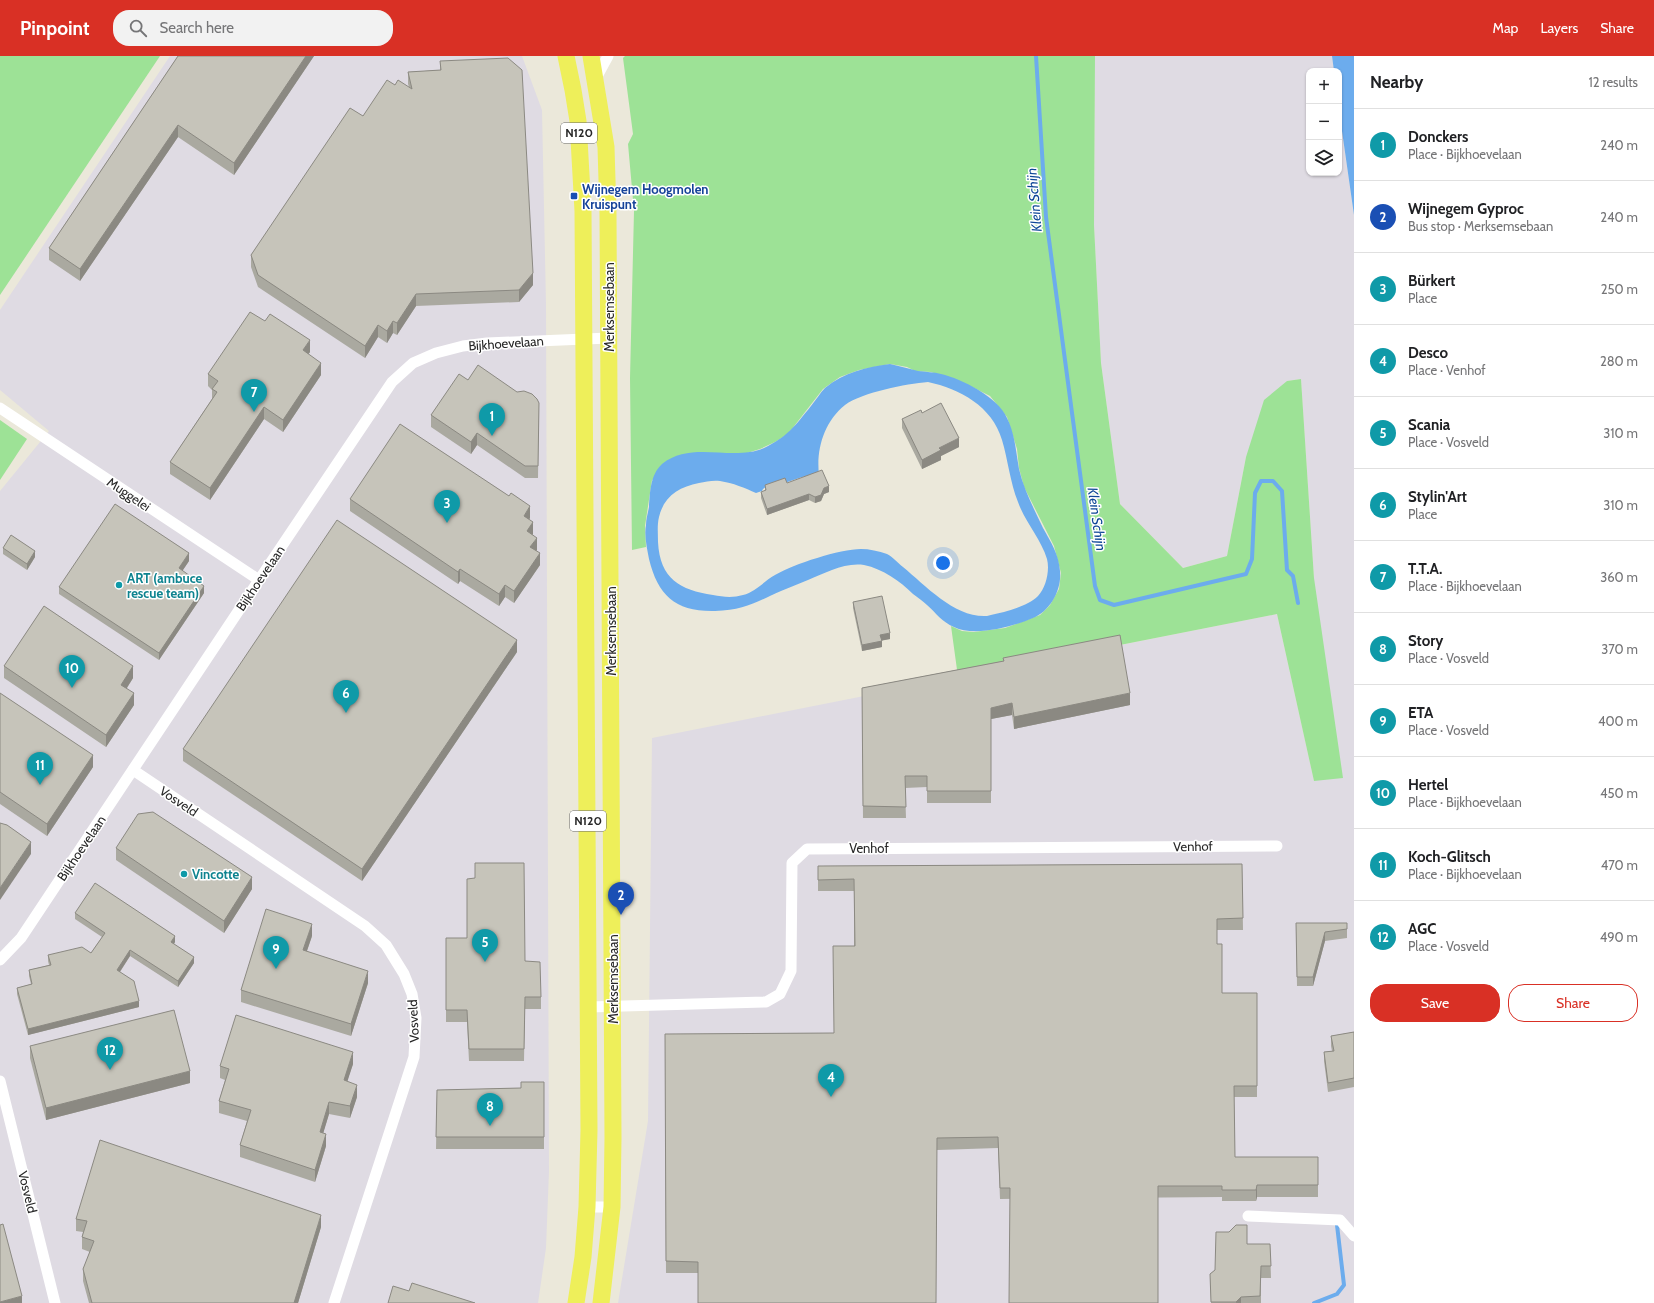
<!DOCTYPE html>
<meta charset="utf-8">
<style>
body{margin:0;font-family:Cabin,sans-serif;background:#f2f2f2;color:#202124}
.controls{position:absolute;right:12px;top:12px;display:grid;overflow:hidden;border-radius:8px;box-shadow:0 1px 3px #0004}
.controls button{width:36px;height:36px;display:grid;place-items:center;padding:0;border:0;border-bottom:1px solid #e0e0e0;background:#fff;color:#202124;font:20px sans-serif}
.you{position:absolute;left:943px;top:507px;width:14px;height:14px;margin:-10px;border:3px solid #fff;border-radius:50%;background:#1a73e8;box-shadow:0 0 0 6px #1a73e833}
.badge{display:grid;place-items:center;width:26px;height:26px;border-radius:50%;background:#d93025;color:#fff;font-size:13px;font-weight:700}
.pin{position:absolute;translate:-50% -33px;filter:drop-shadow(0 1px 2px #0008)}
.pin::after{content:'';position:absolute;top:21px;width:14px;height:12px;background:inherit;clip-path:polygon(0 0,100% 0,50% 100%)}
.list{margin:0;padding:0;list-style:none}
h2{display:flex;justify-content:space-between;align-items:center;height:52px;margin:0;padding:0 16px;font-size:17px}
h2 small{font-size:13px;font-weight:400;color:#757577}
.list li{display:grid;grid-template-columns:26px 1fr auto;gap:12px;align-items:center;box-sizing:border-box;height:72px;padding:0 16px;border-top:1px solid #e0e0e0}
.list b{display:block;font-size:15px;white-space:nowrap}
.list p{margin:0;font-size:13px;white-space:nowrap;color:#757577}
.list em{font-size:13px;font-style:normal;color:#757577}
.actions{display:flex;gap:8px;padding:12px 16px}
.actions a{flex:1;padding:9px 0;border:1px solid #d93025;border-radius:16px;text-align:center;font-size:14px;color:#d93025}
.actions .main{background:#d93025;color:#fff}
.icon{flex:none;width:22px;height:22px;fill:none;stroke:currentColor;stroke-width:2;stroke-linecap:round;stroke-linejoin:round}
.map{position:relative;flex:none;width:1354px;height:1247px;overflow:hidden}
header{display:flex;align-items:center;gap:24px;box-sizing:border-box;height:56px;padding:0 20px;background:#d93025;color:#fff}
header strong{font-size:19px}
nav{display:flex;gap:22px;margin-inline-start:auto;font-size:14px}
.search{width:280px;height:36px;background:#f2f2f2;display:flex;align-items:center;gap:10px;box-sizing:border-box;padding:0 14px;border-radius:16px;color:#757577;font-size:15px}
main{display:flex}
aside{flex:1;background:#fff}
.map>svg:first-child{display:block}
.industrial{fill:#dfdbe3}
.green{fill:#9de296}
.water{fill:#6caced;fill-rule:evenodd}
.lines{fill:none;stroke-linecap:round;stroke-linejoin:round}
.stream{stroke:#6caced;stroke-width:4}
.street{stroke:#fff;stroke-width:11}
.primary{stroke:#eeef5a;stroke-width:17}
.wall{fill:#aaa9a0}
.shaded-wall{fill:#8b8982}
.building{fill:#c6c4ba;stroke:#8b8982}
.transit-dot{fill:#1a4fb4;stroke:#fff;stroke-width:1.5}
.culture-dot{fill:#0f9aa8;stroke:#fff;stroke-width:1.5}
.labels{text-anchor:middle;stroke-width:3;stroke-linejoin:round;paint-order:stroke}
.shield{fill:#fff;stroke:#686868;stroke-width:1}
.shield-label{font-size:12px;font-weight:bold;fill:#282828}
.transit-label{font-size:13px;font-weight:bold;fill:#164399;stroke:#fff;text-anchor:start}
.street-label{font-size:13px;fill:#282828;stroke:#fff}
.culture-label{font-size:13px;font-weight:bold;fill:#0d838f;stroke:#fff;text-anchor:start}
.water-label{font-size:14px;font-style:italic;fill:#0e4797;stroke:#fff}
</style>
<header>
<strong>Pinpoint</strong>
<div class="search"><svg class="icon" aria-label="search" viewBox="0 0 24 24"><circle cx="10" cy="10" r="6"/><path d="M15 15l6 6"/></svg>Search here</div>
<nav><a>Map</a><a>Layers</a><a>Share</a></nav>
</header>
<main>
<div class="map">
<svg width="1354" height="1247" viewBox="0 0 1354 1247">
<rect width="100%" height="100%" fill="#ebe8da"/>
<!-- industrial -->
<g class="industrial">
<polygon points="170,0 522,0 542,54 546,249 549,1115 546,1192 538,1247 0,1247 0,435 49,375 0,334 0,254"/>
<polygon points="1095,0 1332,0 1334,15 1309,15 1309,117 1339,117 1339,54 1354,159 1354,1247 618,1247 648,1065 652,682 1277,558 1314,725 1314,522 1301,323 1287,325 1246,401 1227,500 1183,512 1120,448 1101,307 1094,169"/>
</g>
<!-- green -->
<g class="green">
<polygon points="0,0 160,0 0,239"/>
<polygon points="625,0 1095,0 1094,169 1101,307 1120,448 1183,512 1227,500 1246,401 1264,344 1287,325 1301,323 1314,522 1343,722 1314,725 1277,558 958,621 951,570 962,575 974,576 1005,572 1040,559 1050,549 1059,533 1061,517 1054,490 1024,431 1019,412 1017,393 1007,361 990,340 970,330 931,316 915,315 907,311 890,308 859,314 840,321 823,333 788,378 775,386 760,393 747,397 730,397 652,424 645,470 646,491 632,494 630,322 634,155 628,88 633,78 623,2"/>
<polygon points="0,364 27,383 0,424"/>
</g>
<!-- water -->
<g class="water">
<polygon points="1332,0 1354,0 1354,159 1339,54 1339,15 1334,15"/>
<path d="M890,308C900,310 909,313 918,315C926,316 934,316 941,318C962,323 998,341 1007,362C1015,378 1016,396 1019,413C1024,434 1034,453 1043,472C1051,486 1059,499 1060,515C1062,534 1050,555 1033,562C1012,571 974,581 954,571C942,566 936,557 927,549C923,545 918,542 913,538C900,525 883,513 864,509C845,506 825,517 808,524C799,528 790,531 781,535C756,546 744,554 715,555C676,556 658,540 649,503C647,492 644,480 646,469C646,463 648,457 649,451C650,437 650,419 662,408C692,384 732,406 764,392C787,381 795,370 811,350C816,344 820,337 825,332C844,316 867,311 890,308ZM928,326C960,333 992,350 1002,384C1008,404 1010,426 1018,446C1025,466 1041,483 1047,503C1050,514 1046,532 1038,540C1030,548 1015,553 1004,556C998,557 992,559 987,560C955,562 926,530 903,511C898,507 893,501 887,498C879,495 869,493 861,493C840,493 794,508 775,519C764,525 756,536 743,539C733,542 723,541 713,539C680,534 660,523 658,486C658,478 657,469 659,461C664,440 679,431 699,427C706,426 712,424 720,425C733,427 745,432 756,437L762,435L763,433L767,430L773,431L802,421L819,419C816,393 824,366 845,349C863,336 906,328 928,326Z"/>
</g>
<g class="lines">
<!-- stream -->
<g class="stream">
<polyline points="1036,0 1046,161 1095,530 1100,544 1114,549 1246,518 1252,503 1255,437 1261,425 1273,425 1282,435 1287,514 1293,520 1298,547"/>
<polyline points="1314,1247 1337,1238 1344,1229 1337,1169"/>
</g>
<!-- street -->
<g class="street">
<polyline points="596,22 608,0"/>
<polyline points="0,352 259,524"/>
<polyline points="133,714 365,870 386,889 404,918 412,938 416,962 414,1001 334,1247"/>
<polyline points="0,904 21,882 259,524 392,326 413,307 436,297 463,290 487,287 609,282"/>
<polyline points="589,951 766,946 780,938 791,915 792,807 807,793 1277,790"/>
<polyline points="0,1025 55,1247"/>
<polyline points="587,1151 612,1151"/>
<polyline points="1248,1160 1340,1164 1354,1180"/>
</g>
<!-- primary -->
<g class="primary">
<polyline points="566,0 573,34 578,65 583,155 589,1074 587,1151 583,1201 576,1247"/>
<polyline points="591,0 606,91 608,158 613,1082 612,1151 601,1247"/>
</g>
</g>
<!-- wall -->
<g class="wall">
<polygon points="178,0 314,0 234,119 178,81 80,225 49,204 49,192"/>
<polygon points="440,5 533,229 519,246 416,250 397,279 393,277 387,287 378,281 365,302 258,231 251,211 251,199 363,60 395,29 409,31 408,28 408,16 440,14"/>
<polygon points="265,265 310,296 308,298 321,319 283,376 264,363 210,444 170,418 170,406 212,343 212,334 208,330 208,318"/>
<polygon points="468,324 517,336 539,347 538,422 525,422 477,389 471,398 431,371 431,359"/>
<polygon points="922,357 959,391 941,400 941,404 922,413 902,372 902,363"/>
<polygon points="787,427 829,436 824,438 821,445 815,447 809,444 767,459 761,442 761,436 765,435 765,429"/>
<polygon points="350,443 530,462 529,463 533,478 532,479 537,494 536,495 540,509 514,547 505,541 499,550 460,525 458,528 350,455"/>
<polygon points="3,492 35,501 27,514 3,498"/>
<polygon points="189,505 182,515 204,537 159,604 59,538 59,531"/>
<polygon points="853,546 890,583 882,584 882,591 862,595 853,552"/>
<polygon points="517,596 362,825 183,705 183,693"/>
<polygon points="1003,602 1130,649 1014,673 1012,659 991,663 991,747 927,747 927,731 905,732 906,762 863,762 862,632 1003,605"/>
<polygon points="4,610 133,622 127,632 134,649 106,691 4,622"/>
<polygon points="0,637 93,711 47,780 0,748"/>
<polygon points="116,792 252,833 224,877 116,804"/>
<polygon points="1242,808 1243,874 1217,874 1217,888 1222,937 1257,937 1257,1041 1234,1041 1235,1101 1318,1101 1318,1141 1257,1141 1256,1145 1222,1145 1222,1141 1000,1143 998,1092 937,1094 698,1217 666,1217 665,978 834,977 854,890 854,835 818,835 818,810"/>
<polygon points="75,857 175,886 174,888 194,907 178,931 130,900 120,916 139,951 28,979 17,938 17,932 31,928 29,920 29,914 49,909 48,905 48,899 91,897 102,881 75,863"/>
<polygon points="1296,867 1347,873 1347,882 1325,885 1313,930 1297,930"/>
<polygon points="312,880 307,895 368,927 351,980 241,946 241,934"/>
<polygon points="446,882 525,905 541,941 541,953 525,953 524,1005 469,1005 467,966 446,966"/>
<polygon points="1354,976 1354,1031 1328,1036 1324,1005 1324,996 1332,995 1331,990 1331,980"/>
<polygon points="30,990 190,1027 46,1064 30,1002"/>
<polygon points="353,1008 347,1025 357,1041 350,1062 329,1058 323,1077 326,1090 315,1126 240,1101 240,1089 247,1065 219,1057 219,1045 225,1024 220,1022 220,1010"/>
<polygon points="544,1026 544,1093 436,1093 437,1034 521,1032"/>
<polygon points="76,1163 321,1171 298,1247 89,1247 83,1225 83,1213 90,1196 82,1193 82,1181 83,1176 76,1175"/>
<polygon points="1247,1188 1270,1188 1271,1222 1261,1222 1261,1247 1211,1247 1210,1218"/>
</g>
<!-- shaded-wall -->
<g class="shaded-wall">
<polygon points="306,0 314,0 234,119 234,107"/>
<polygon points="178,69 178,81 80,225 80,213"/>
<polygon points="533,217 533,229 519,246 519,234"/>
<polygon points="416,238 416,250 397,279 397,267"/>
<polygon points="393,265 393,277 387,287 387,275"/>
<polygon points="378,269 378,281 365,302 365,290"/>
<polygon points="310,284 310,296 303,306 303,294"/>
<polygon points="321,307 321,319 283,376 283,364"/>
<polygon points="264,351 264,363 210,444 210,432"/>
<polygon points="477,377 477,389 471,398 471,386"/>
<polygon points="959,382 959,391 941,400 941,404 922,413 922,404 939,392"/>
<polygon points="829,430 829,436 824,438 821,445 815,447 815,441 824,432"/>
<polygon points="809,438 809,444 767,459 767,453"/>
<polygon points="530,450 530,462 524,472 524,460"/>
<polygon points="533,466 533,478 527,487 527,475"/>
<polygon points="537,482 537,494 530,503 530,491"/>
<polygon points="35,495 35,501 27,514 27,508"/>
<polygon points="189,497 189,505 179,520 179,512"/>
<polygon points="540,497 540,509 514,547 514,535"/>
<polygon points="460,513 460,525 458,528 458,516"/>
<polygon points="505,529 505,541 499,550 499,538"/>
<polygon points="204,530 204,537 159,604 159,597"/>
<polygon points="890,577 890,583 880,585 880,579"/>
<polygon points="517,584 517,596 362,825 362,813"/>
<polygon points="882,585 882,591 862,595 862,589"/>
<polygon points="133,610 133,622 121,641 121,629"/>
<polygon points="134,637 134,649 106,691 106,679"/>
<polygon points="1130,637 1130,649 1014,673 1014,661"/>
<polygon points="1012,647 1012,659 991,663 991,652"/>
<polygon points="93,699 93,711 47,780 47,768"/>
<polygon points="31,786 31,798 0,844 0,832"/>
<polygon points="252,821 252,833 224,877 224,865"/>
<polygon points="312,868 312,880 303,906 303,894"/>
<polygon points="1325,876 1325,885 1313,930 1313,921"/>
<polygon points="175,880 175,886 171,892 171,886"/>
<polygon points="130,894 130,900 117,920 117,914"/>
<polygon points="194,901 194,907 178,931 178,925"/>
<polygon points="368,915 368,927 351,980 351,968"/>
<polygon points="139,945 139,951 28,979 28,973"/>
<polygon points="353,996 353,1008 344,1036 344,1024"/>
<polygon points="190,1015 190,1027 46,1064 46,1052"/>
<polygon points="357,1029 357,1041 350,1062 350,1050"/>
<polygon points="329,1046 329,1058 320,1088 320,1076"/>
<polygon points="326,1078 326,1090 315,1126 315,1114"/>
<polygon points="1257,1129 1257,1141 1256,1145 1256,1134"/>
<polygon points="321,1159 321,1171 298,1247 294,1247"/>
<polygon points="22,1240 22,1247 0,1247 0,1246"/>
<polygon points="1241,1241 1241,1247 1236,1247 1236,1246"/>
</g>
<!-- building -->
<g class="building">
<polygon points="178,0 306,0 234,107 178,69 80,213 49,192"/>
<polygon points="508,2 522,14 533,217 519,234 416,238 397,267 393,265 387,275 378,269 365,290 258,219 251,199 350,52 363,60 387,24 395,29 398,24 412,33 408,16 441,14 440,5"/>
<polygon points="250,256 265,265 270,258 310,284 303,294 321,307 283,364 264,351 210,432 170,406 217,336 212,333 218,325 208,318"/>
<polygon points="478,309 517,336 524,335 532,338 537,343 539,347 538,410 525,410 477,377 471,386 431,359 459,318 468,324"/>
<polygon points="941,347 959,382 939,392 941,394 922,404 902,363 921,354 922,357"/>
<polygon points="400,368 509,440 511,437 530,450 524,460 533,466 527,475 537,482 530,491 540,497 514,535 505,529 499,538 460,513 458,516 350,443"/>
<polygon points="822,414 829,430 824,432 821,439 815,441 809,438 767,453 761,436 766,434 765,429 785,422 787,427"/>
<polygon points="115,448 189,497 179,512 204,530 159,597 59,531"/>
<polygon points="337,464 517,584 362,813 183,693"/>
<polygon points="11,479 35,495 27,508 3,492"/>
<polygon points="882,540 890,577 880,579 882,585 862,589 853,546"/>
<polygon points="44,550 133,610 121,629 134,637 106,679 4,610"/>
<polygon points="1120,579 1130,637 1014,661 1012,647 991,652 991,735 927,735 927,720 905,720 906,751 863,750 862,632 1004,605 1003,602"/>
<polygon points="0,637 93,699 47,768 0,736"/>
<polygon points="153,756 252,821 224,865 116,792 138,758"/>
<polygon points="0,767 7,769 31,786 0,832"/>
<polygon points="475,807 524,807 525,905 540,906 541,941 525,941 524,993 469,993 467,954 446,954 446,882 467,882 467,823 475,822"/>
<polygon points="1242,808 1243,862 1217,863 1217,888 1222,888 1222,937 1257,937 1257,1030 1234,1030 1235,1101 1318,1101 1318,1129 1257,1129 1256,1134 1222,1134 1222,1130 1158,1130 1158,1247 1009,1247 1010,1132 1000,1132 998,1081 937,1082 936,1247 698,1247 698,1206 666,1205 665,978 834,977 833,890 855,890 854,823 818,824 818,810"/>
<polygon points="95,827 175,880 171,886 194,901 178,925 130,894 117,914 134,925 139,945 28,973 17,932 32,928 29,914 51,909 48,899 82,891 91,897 105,877 75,857"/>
<polygon points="266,853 312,868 303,894 368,915 351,968 241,934"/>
<polygon points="1296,867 1347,867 1347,873 1325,876 1313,921 1297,921"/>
<polygon points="174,954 190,1015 46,1052 30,990"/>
<polygon points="236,959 353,996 344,1024 357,1029 350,1050 329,1046 320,1076 326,1078 315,1114 240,1089 251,1054 219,1045 229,1013 220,1010"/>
<polygon points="1354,976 1354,1022 1328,1027 1324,996 1334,995 1331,980"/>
<polygon points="521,1026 544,1026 544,1081 436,1081 437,1034 521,1032"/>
<polygon points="100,1084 321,1159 294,1247 92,1247 83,1213 94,1185 82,1181 87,1165 76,1163"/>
<polygon points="3,1168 22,1240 0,1246 0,1169"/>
<polygon points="1236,1169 1247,1169 1247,1188 1270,1188 1271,1210 1261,1210 1260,1240 1241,1241 1236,1246 1211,1246 1210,1218 1215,1214 1216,1176 1229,1176"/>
<polygon points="412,1227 475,1247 388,1247 393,1230 409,1235"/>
</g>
<!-- markers -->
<rect class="transit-dot" x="570" y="136" width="8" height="8" rx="2"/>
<g class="culture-dot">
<circle cx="119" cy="529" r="4"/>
<circle cx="184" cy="818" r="4"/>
</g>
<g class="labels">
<!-- shield labels -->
<g class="shield">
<rect x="561" y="67" width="36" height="20" rx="3"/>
<rect x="570" y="755" width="36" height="20" rx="3"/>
</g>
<g class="shield-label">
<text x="579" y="81">N120</text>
<text x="588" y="769">N120</text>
</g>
<!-- transit labels -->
<g class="transit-label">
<text x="582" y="138">Wijnegem Hoogmolen<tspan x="582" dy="15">Kruispunt</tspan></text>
</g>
<!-- street labels -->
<g class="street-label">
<text transform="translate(609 251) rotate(-90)" y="5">Merksemsebaan</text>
<text transform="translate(506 287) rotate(-4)" y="5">Bijkhoevelaan</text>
<text transform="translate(129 438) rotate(34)" y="5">Muggelei</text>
<text transform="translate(260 522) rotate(-56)" y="5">Bijkhoevelaan</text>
<text transform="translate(611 575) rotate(-90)" y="5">Merksemsebaan</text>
<text transform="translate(179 745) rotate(34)" y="5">Vosveld</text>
<text transform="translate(1193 790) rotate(-1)" y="5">Venhof</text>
<text transform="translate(81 792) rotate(-56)" y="5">Bijkhoevelaan</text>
<text x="869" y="797">Venhof</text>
<text transform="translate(613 923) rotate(-90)" y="5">Merksemsebaan</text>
<text transform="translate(413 965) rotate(-93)" y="5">Vosveld</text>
<text transform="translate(28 1136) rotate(76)" y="5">Vosveld</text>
</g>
<!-- culture labels -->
<g class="culture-label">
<text x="127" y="527">ART (ambuce<tspan x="127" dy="15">rescue team)</tspan></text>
<text x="192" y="823">Vincotte</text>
</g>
<!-- water labels -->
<g class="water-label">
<text transform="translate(1034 144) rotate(-95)" y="5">Klein Schijn</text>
<text transform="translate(1097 463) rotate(82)" y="5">Klein Schijn</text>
</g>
</g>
</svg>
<div class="controls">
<button>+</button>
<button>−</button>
<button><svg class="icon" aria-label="layers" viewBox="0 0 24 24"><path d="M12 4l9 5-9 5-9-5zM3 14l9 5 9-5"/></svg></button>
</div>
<div class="you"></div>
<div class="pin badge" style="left:492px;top:380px;background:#0f9aa8">1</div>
<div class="pin badge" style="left:621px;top:859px;background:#1a4fb4">2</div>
<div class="pin badge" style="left:447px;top:467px;background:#0f9aa8">3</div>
<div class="pin badge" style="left:831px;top:1041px;background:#0f9aa8">4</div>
<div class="pin badge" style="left:485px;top:906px;background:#0f9aa8">5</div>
<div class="pin badge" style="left:346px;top:657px;background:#0f9aa8">6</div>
<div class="pin badge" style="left:254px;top:356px;background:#0f9aa8">7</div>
<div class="pin badge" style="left:490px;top:1070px;background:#0f9aa8">8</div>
<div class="pin badge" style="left:276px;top:913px;background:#0f9aa8">9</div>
<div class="pin badge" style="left:72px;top:632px;background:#0f9aa8">10</div>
<div class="pin badge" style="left:40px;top:729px;background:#0f9aa8">11</div>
<div class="pin badge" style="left:110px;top:1014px;background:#0f9aa8">12</div>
</div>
<aside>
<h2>Nearby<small>12 results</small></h2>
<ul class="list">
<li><span class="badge" style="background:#0f9aa8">1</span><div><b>Donckers</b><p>Place · Bijkhoevelaan</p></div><em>240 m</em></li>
<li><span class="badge" style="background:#1a4fb4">2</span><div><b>Wijnegem Gyproc</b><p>Bus stop · Merksemsebaan</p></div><em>240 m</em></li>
<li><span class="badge" style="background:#0f9aa8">3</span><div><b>Bürkert</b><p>Place</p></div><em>250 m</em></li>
<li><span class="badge" style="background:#0f9aa8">4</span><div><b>Desco</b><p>Place · Venhof</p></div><em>280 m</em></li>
<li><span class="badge" style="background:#0f9aa8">5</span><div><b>Scania</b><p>Place · Vosveld</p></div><em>310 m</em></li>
<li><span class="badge" style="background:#0f9aa8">6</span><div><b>Stylin'Art</b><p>Place</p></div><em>310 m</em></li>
<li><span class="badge" style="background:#0f9aa8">7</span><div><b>T.T.A.</b><p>Place · Bijkhoevelaan</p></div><em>360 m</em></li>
<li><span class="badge" style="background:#0f9aa8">8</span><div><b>Story</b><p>Place · Vosveld</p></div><em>370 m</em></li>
<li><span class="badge" style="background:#0f9aa8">9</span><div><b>ETA</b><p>Place · Vosveld</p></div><em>400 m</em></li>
<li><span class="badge" style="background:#0f9aa8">10</span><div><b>Hertel</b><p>Place · Bijkhoevelaan</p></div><em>450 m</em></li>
<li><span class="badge" style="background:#0f9aa8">11</span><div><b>Koch-Glitsch</b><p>Place · Bijkhoevelaan</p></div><em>470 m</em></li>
<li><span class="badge" style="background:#0f9aa8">12</span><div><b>AGC</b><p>Place · Vosveld</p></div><em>490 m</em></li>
</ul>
<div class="actions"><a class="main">Save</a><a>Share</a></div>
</aside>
</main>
